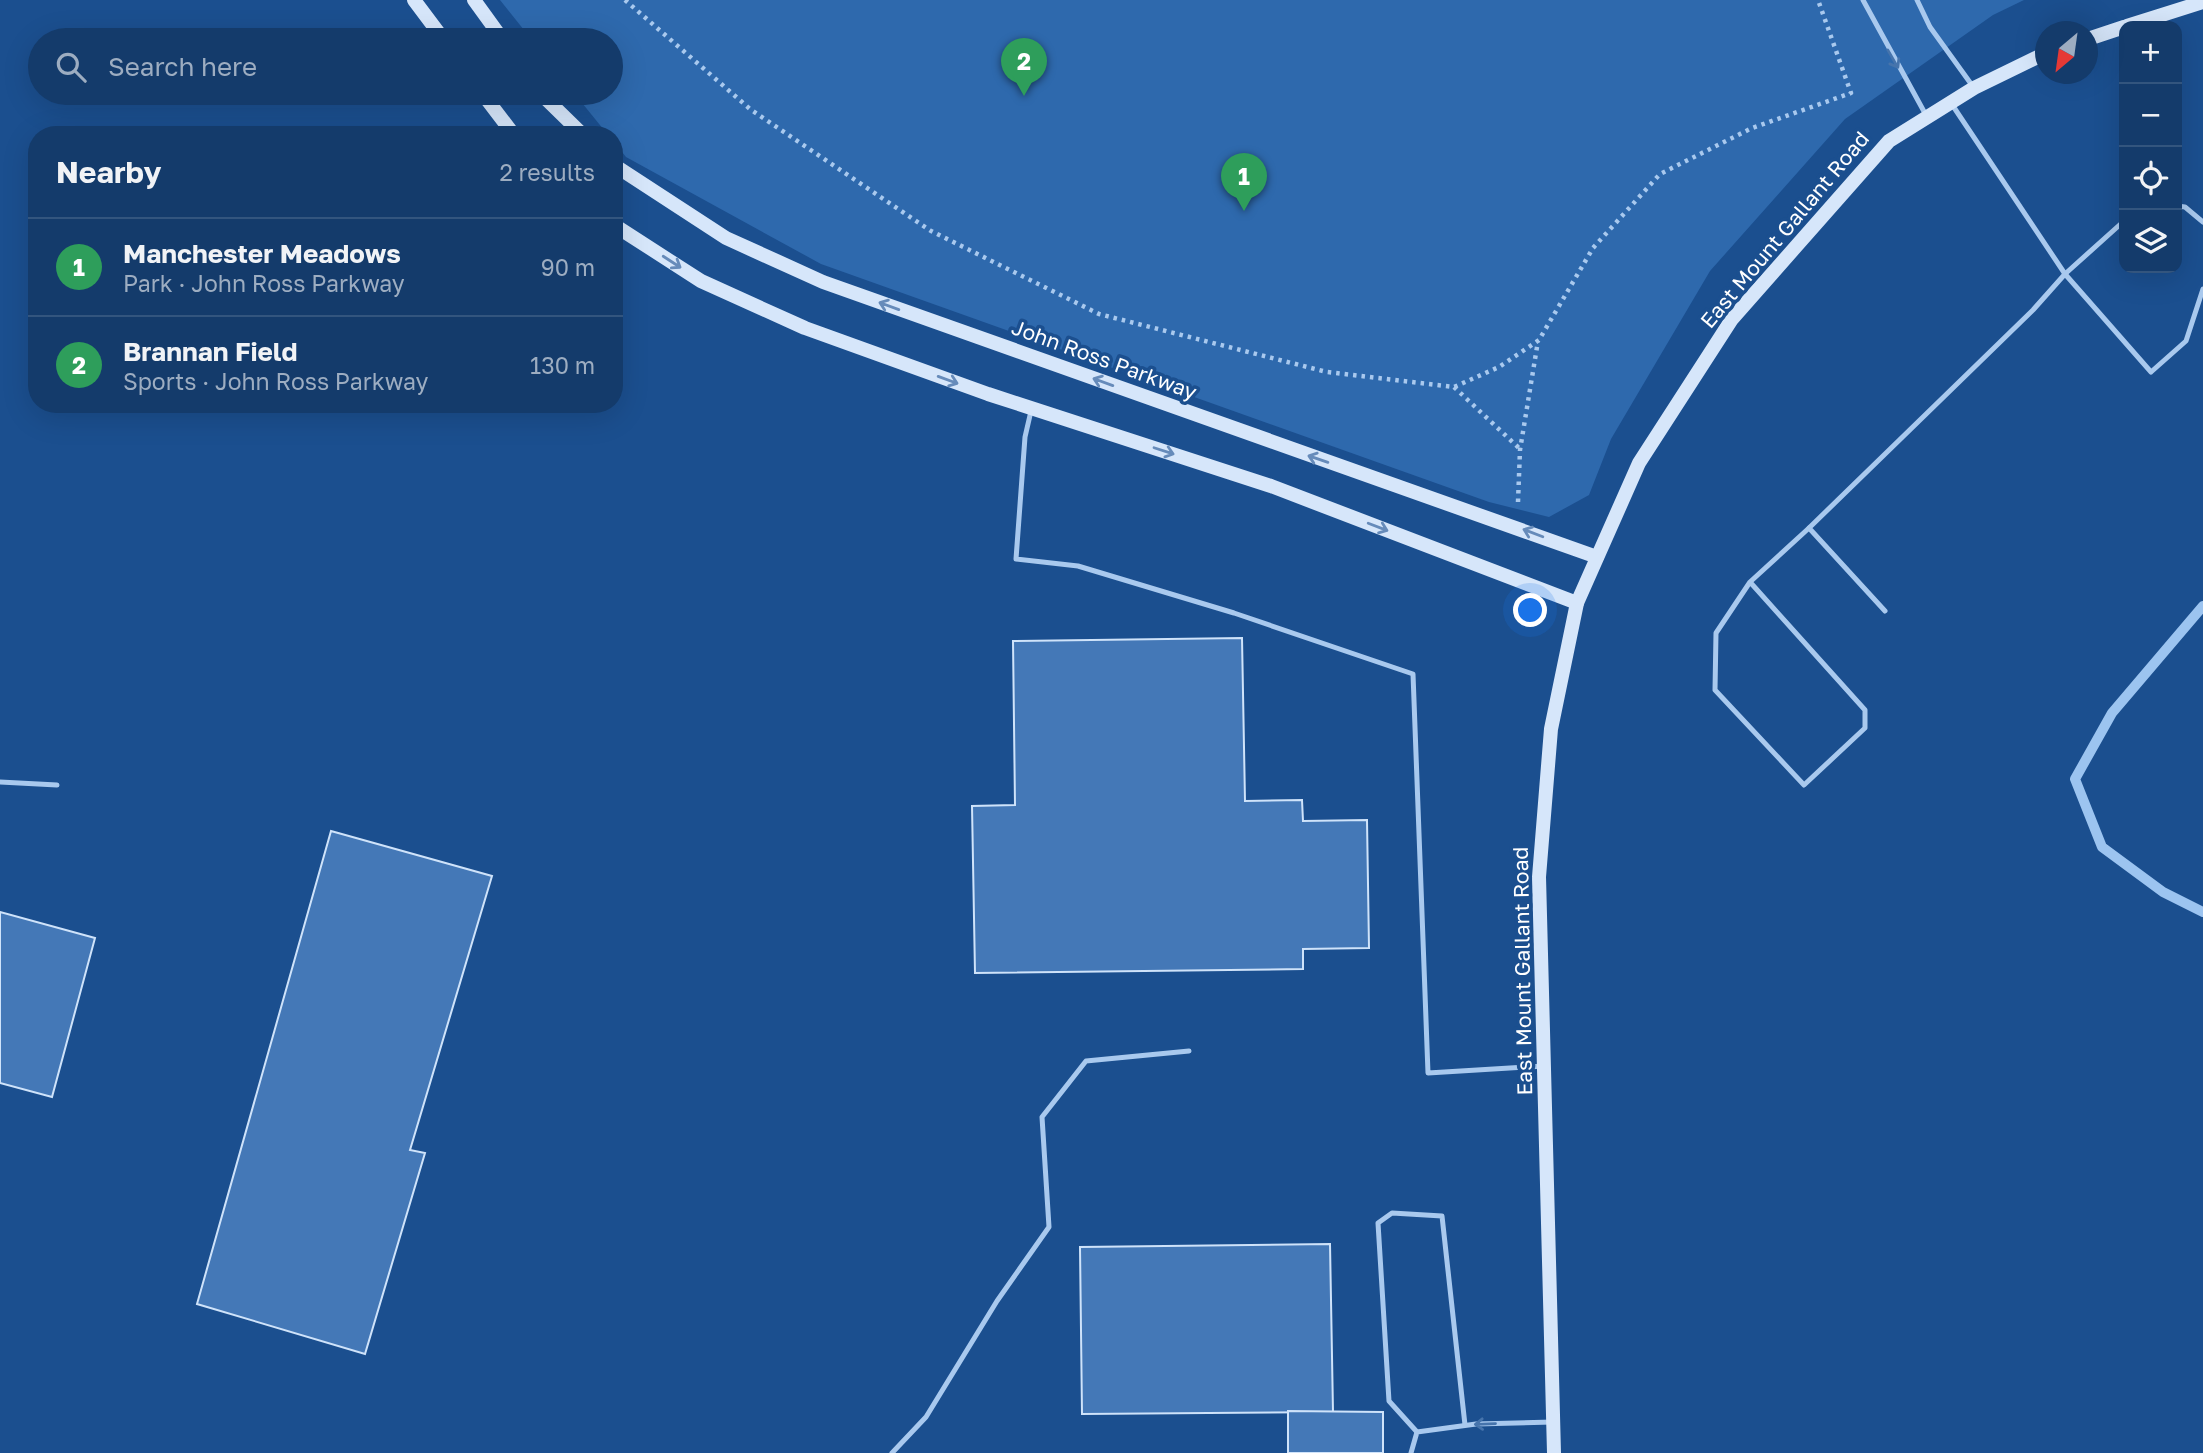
<!DOCTYPE html>
<meta charset="utf-8">
<style>
body{margin:0;font-family:"Golos Text",sans-serif;background:#214673;color:#f1f3f6}
.controls{position:absolute;right:21px;top:21px;display:grid;overflow:hidden;border-radius:14px;box-shadow:0 7px 28px #0002}
.controls button{width:63px;height:63px;display:grid;place-items:center;padding:0;border:0;border-bottom:2px solid #33557e;background:#143b6b;color:#f1f3f6;font:35px sans-serif}
.compass{position:absolute;left:2035px;top:21px;width:63px;height:63px;border-radius:50%;background:#143b6b;box-shadow:0 7px 28px #0002;rotate:209deg}
.you{position:absolute;left:1531px;top:611px;width:24px;height:24px;margin:-18px;border:5px solid #fff;border-radius:50%;background:#1a73e8;box-shadow:0 0 0 10px #1a73e833}
.badge{display:grid;place-items:center;width:46px;height:46px;border-radius:50%;background:#ffd166;color:#fff;font-size:23px;font-weight:700}
.pin{position:absolute;translate:-50% -58px;filter:drop-shadow(0 2px 4px #0008)}
.pin::after{content:'';position:absolute;top:37px;width:24px;height:21px;background:inherit;clip-path:polygon(0 0,100% 0,50% 100%)}
.list{margin:0;padding:0;list-style:none}
h2{display:flex;justify-content:space-between;align-items:center;height:91px;margin:0;padding:0 28px;font-size:30px}
h2 small{font-size:23px;font-weight:400;color:#9dadc1}
.list li{display:grid;grid-template-columns:46px 1fr auto;gap:21px;align-items:center;box-sizing:border-box;height:98px;padding:0 28px;border-top:2px solid #33557e}
.list b{display:block;font-size:26px;white-space:nowrap}
.list p{margin:0;font-size:23px;white-space:nowrap;color:#9dadc1}
.list em{font-size:23px;font-style:normal;color:#9dadc1}
.icon{flex:none;width:38px;height:38px;fill:none;stroke:currentColor;stroke-width:2;stroke-linecap:round;stroke-linejoin:round}
.map{position:relative;flex:none;width:2203px;height:1453px;overflow:hidden}
.search{position:absolute;background:#143b6b;box-shadow:0 7px 28px #0002;left:28px;top:28px;width:595px;height:77px;display:flex;align-items:center;gap:18px;box-sizing:border-box;padding:0 24px;border-radius:38px;color:#9dadc1;font-size:26px}
.panel{position:absolute;background:#143b6b;box-shadow:0 7px 28px #0002;left:28px;top:126px;width:595px;height:287px;border-radius:28px}
.map>svg:first-child{display:block}
.green{fill:#2e69ad}
.lines{fill:none;stroke-linecap:round;stroke-linejoin:round}
.stream{stroke:#9cc4f0;stroke-width:10}
.building{fill:#4478b7;stroke:#cfe3fa;stroke-width:2}
.path{stroke:#a9c9ee;stroke-width:4.5;stroke-dasharray:3.5 5;stroke-linecap:butt}
.lane{stroke:#a9c9ee;stroke-width:5}
.secondary{stroke:#d6e6fa;stroke-width:14}
.oneway{stroke:#4674ac}
.oneway2{stroke:#668bba}
.labels{text-anchor:middle;stroke-width:7;stroke-linejoin:round;paint-order:stroke}
.street-label{font-size:21px;fill:#fff;stroke:#1b4f8f}
</style>
<div class="map">
<svg width="2203" height="1453" viewBox="0 0 2203 1453">
<rect width="100%" height="100%" fill="#1b4f8f"/>
<!-- green -->
<polygon class="green" points="500,0 2024,0 1993,15 1845,119 1710,271 1611,439 1589,495 1549,517 1489,502 821,264 626,157 614,142 614,135 608,135 574,93 611,93 611,40 532,40"/>
<g class="lines">
<!-- stream -->
<polyline class="stream" points="2203,606 2112,713 2075,779 2102,847 2163,892 2203,912"/>
</g>
<!-- building -->
<g class="building">
<polygon points="1242,638 1245,801 1302,800 1303,821 1367,820 1369,948 1303,949 1303,969 975,973 972,806 1015,805 1013,641"/>
<polygon points="331,831 492,876 410,1150 425,1153 365,1354 197,1304"/>
<polygon points="0,912 95,938 52,1097 0,1083"/>
<polygon points="1330,1244 1333,1412 1082,1414 1080,1247"/>
<polygon points="1288,1411 1383,1412 1383,1453 1288,1453"/>
</g>
<g class="lines">
<!-- path -->
<g class="path">
<polyline points="625,0 750,109 931,231 1099,314 1327,372 1454,387 1499,367 1539,340 1593,248 1660,174 1752,128 1851,93 1818,0"/>
<polyline points="1454,387 1520,449"/>
<polyline points="1518,502 1520,450 1538,341"/>
</g>
<!-- lane -->
<g class="lane">
<polyline points="1863,0 1927,117"/>
<polyline points="1917,0 1930,27 1974,88"/>
<polyline points="1951,103 2065,274 2151,372 2186,341 2203,289"/>
<polyline points="2177,206 2185,207 2203,222"/>
<polyline points="1031,411 1025,437 1016,559 1078,566 1234,613 1413,674 1428,1073 1544,1066"/>
<polyline points="1750,582 1865,710 1865,728 1804,785 1715,690 1716,633 1750,582 1809,528"/>
<polyline points="1885,611 1809,528 2033,310 2065,274 2124,221"/>
<polyline points="0,782 57,785"/>
<polyline points="1417,1432 1389,1401 1378,1223 1392,1213 1442,1216 1465,1425"/>
<polyline points="892,1453 926,1417 997,1301 1049,1227 1042,1117 1086,1061 1189,1051"/>
<polyline points="1411,1453 1417,1432 1476,1424 1553,1422"/>
</g>
<!-- secondary -->
<g class="secondary">
<polyline points="414,0 444,40"/>
<polyline points="474,0 503,40"/>
<polyline points="2127,26 2203,2"/>
<polyline points="2088,39 2124,27"/>
<polyline points="482,93 514,135"/>
<polyline points="540,93 583,135"/>
<polyline points="614,165 726,238 823,282 1597,557"/>
<polyline points="614,225 701,281 805,328 988,394 1271,486 1577,603"/>
<polyline points="1554,1453 1539,877 1551,729 1577,603 1639,463 1732,319 1889,141 1974,88 2046,53"/>
</g>
</g>
<!-- one-way arrows -->
<defs><path id="oneway-shaft" d="M-6 0H5M1.5-3L5.5 0L1.5 3" fill="none" stroke-width="1.6" stroke-linecap="round" stroke-linejoin="round" transform="scale(1.75)"/></defs>
<g class="oneway">
<use href="#oneway-shaft" transform="translate(1893 59) rotate(60)"/>
<use href="#oneway-shaft" transform="translate(1485 1424) rotate(178)"/>
</g>
<g class="oneway2">
<use href="#oneway-shaft" transform="translate(672 262) rotate(33)"/>
<use href="#oneway-shaft" transform="translate(889 306) rotate(-160)"/>
<use href="#oneway-shaft" transform="translate(948 380) rotate(20)"/>
<use href="#oneway-shaft" transform="translate(1103 382) rotate(-160)"/>
<use href="#oneway-shaft" transform="translate(1164 451) rotate(18)"/>
<use href="#oneway-shaft" transform="translate(1318 459) rotate(-161)"/>
<use href="#oneway-shaft" transform="translate(1378 527) rotate(21)"/>
<use href="#oneway-shaft" transform="translate(1533 533) rotate(-159)"/>
</g>
<g class="labels">
<!-- street labels -->
<g class="street-label">
<text transform="translate(1785 230) rotate(-50)" y="7">East Mount Gallant Road</text>
<text transform="translate(1104 360) rotate(20)" y="7">John Ross Parkway</text>
<text transform="translate(1523 971) rotate(-91)" y="7">East Mount Gallant Road</text>
</g>
</g>
</svg>
<div class="controls">
<button>+</button>
<button>−</button>
<button><svg class="icon" aria-label="locate" viewBox="0 0 24 24"><circle cx="12" cy="12" r="6"/><path d="M12 2v4M12 18v4M2 12h4M18 12h4"/></svg></button>
<button><svg class="icon" aria-label="layers" viewBox="0 0 24 24"><path d="M12 4l9 5-9 5-9-5zM3 14l9 5 9-5"/></svg></button>
</div>
<svg class="compass" viewBox="-18 -18 36 36"><path d="M0-13l5 13h-10z" fill="#e53935"/><path d="M0 13l5-13h-10z" fill="#9dadc1"/></svg>
<div class="you"></div>
<div class="pin badge" style="left:1244px;top:211px;background:#2e9e5b">1</div>
<div class="pin badge" style="left:1024px;top:96px;background:#2e9e5b">2</div>
<div class="search"><svg class="icon" aria-label="search" viewBox="0 0 24 24"><circle cx="10" cy="10" r="6"/><path d="M15 15l6 6"/></svg>Search here</div>
<section class="panel">
<h2>Nearby<small>2 results</small></h2>
<ul class="list">
<li><span class="badge" style="background:#2e9e5b">1</span><div><b>Manchester Meadows</b><p>Park · John Ross Parkway</p></div><em>90 m</em></li>
<li><span class="badge" style="background:#2e9e5b">2</span><div><b>Brannan Field</b><p>Sports · John Ross Parkway</p></div><em>130 m</em></li>
</ul>
</section>
</div>
